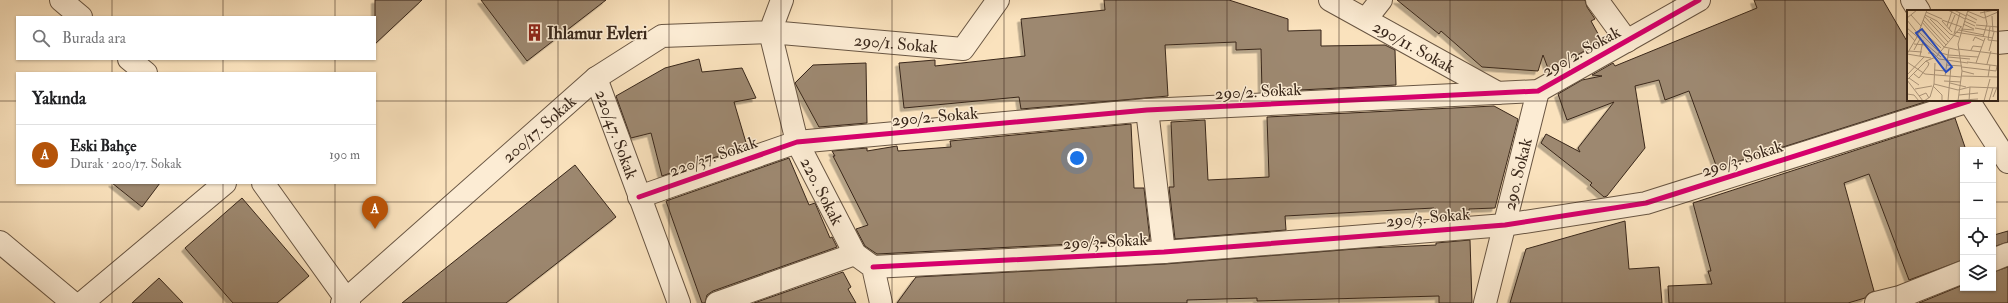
<!DOCTYPE html>
<html lang="tr">
<meta charset="utf-8">
<style>
body{margin:0;font-family:"IM FELL Double Pica",serif;background:#f2f2f2;color:#202124}
.controls{position:absolute;right:12px;bottom:12px;display:grid;overflow:hidden;border-radius:0px;box-shadow:0 1px 3px #0004}
.controls button{width:36px;height:36px;display:grid;place-items:center;padding:0;border:0;border-bottom:1px solid #e0e0e0;background:#fff;color:#202124;font:20px sans-serif}
.you{position:absolute;left:1077px;top:158px;width:14px;height:14px;margin:-10px;border:3px solid #fff;border-radius:50%;background:#1a73e8;box-shadow:0 0 0 6px #1a73e833}
.badge{display:grid;place-items:center;width:26px;height:26px;border-radius:50%;background:#b45309;color:#fff;font-size:13px;font-weight:700}
.pin{position:absolute;translate:-50% -33px;filter:drop-shadow(0 1px 2px #0008)}
.pin::after{content:'';position:absolute;top:21px;width:14px;height:12px;background:inherit;clip-path:polygon(0 0,100% 0,50% 100%)}
.list{margin:0;padding:0;list-style:none}
h2{display:flex;justify-content:space-between;align-items:center;height:52px;margin:0;padding:0 16px;font-size:17px}
h2 small{font-size:13px;font-weight:400;color:#757577}
.list li{display:grid;grid-template-columns:26px 1fr auto;gap:12px;align-items:center;box-sizing:border-box;height:60px;padding:0 16px;border-top:1px solid #e0e0e0}
.list b{display:block;font-size:15px;white-space:nowrap}
.list p{margin:0;font-size:13px;white-space:nowrap;color:#757577}
.list em{font-size:13px;font-style:normal;color:#757577}
.icon{flex:none;width:22px;height:22px;fill:none;stroke:currentColor;stroke-width:2;stroke-linecap:round;stroke-linejoin:round}
.map{position:relative;flex:none;width:2008px;height:303px;overflow:hidden}
.search{position:absolute;background:#fff;box-shadow:0 1px 3px #0004;left:16px;top:16px;width:360px;height:44px;display:flex;align-items:center;gap:10px;box-sizing:border-box;padding:0 14px;border-radius:0px;color:#757577;font-size:15px}
.panel{position:absolute;background:#fff;box-shadow:0 1px 3px #0004;left:16px;top:72px;width:360px;height:112px;border-radius:0px}
.map>svg:first-child{display:block}
.building{fill:#9d886f;stroke:#39271a;filter:url(#shadow)}
.lines{fill:none;stroke-linecap:round;stroke-linejoin:round}
.minor-casing{stroke:#695643;stroke-width:24}
.tertiary-casing{stroke:#695643;stroke-width:24}
.minor{stroke:#fcecd4;stroke-width:22}
.tertiary{stroke:#fcecd4;stroke-width:22}
.cycleway-casing{stroke:#fcecd4;stroke-width:8}
.cycleway{stroke:#d6006c;stroke-width:5}
.grid{fill:none;stroke:#39271a;stroke-width:1;stroke-opacity:0.55}
.labels{text-anchor:middle;stroke-width:3;stroke-linejoin:round;paint-order:stroke}
.poi-label{font-size:17px;font-weight:bold;fill:#39271a;stroke:#fcecd4;text-anchor:start}
.street-label{font-size:17px;fill:#39271a;stroke:#fcecd4}
.inset-road{fill:none;stroke:#ad977c;stroke-width:1}
.view{fill:#1d4ed8;fill-opacity:0.15;stroke:#1d4ed8;stroke-width:2}
.inset-edge{fill:none;stroke:#39271a;stroke-width:2}
</style>
<div class="map">
<svg width="2008" height="303" viewBox="0 0 2008 303">
<defs>
<filter id="shadow"><feDropShadow dx="-3.5" dy="3.5" stdDeviation="0" flood-color="#0004"/></filter>
</defs>
<rect width="100%" height="100%" fill="#fae2bd"/>
<filter id="stains"><feTurbulence type="fractalNoise" baseFrequency=".005" numOctaves="4"/><feColorMatrix values="0 0 0 0 .2 0 0 0 0 .09 0 0 0 0 .02 0 0 0 .5 -.17"/></filter>
<radialGradient id="worn" r=".72"><stop offset=".6" stop-color="#630" stop-opacity="0"/><stop offset="1" stop-color="#630" stop-opacity=".3"/></radialGradient>
<!-- building -->
<g class="building">
<polygon points="375,0 422,0 375,44"/>
<polygon points="481,0 606,0 527,61"/>
<polygon points="1104,0 1229,0 1288,19 1288,31 1321,30 1321,46 1385,45 1395,50 1396,85 1262,92 1261,49 1236,50 1236,42 1165,45 1168,96 1021,109 1019,97 904,108 899,63 935,60 935,66 1025,56 1021,19 1105,10"/>
<polygon points="1397,0 1585,0 1587,7 1595,19 1591,21 1602,41 1549,71 1543,55 1538,71 1482,67 1441,31 1439,34"/>
<polygon points="1754,0 1883,0 1908,43 1908,100 1931,100 1717,168 1689,91 1665,100 1659,80 1635,86 1645,148 1607,196 1604,197 1590,185 1592,183 1541,143 1546,134 1580,152 1578,148 1614,102 1567,120 1558,94 1582,80 1602,76 1592,75 1613,63 1615,66 1757,8"/>
<polygon points="699,59 702,72 742,68 756,98 734,102 747,146 662,176 651,133 631,138 616,96 665,68"/>
<polygon points="866,63 867,123 819,127 795,83 813,65"/>
<polygon points="1494,106 1518,119 1495,208 1469,209 1469,215 1435,218 1434,208 1285,216 1286,230 1175,239 1169,187 1174,187 1171,122 1205,120 1208,180 1269,177 1267,117"/>
<polygon points="1955,118 1966,150 1963,150 1963,260 1909,280 1869,174 1844,183 1874,291 1868,294 1865,298 1848,303 1669,303 1668,286 1712,284 1708,271 1711,271 1693,203"/>
<polygon points="1131,124 1134,188 1144,188 1150,240 877,254 865,246 856,229 868,225 833,156 835,156 832,151 867,148 867,151 897,146 898,151 951,147 950,141"/>
<polygon points="789,158 809,205 815,203 830,238 832,237 837,247 713,291 707,295 705,303 702,303 666,201"/>
<polygon points="575,165 616,217 506,303 402,303"/>
<polygon points="112,183 160,183 142,207"/>
<polygon points="242,198 309,276 277,303 233,303 185,248"/>
<polygon points="1625,221 1629,269 1659,267 1662,303 1510,303 1526,249"/>
<polygon points="1993,231 1994,235 2008,231 2008,242 1993,247"/>
<polygon points="1470,240 1472,303 1439,303 1439,296 1257,301 1257,298 1187,300 1187,303 897,303 916,277 1165,264 1368,248 1436,245 1436,243"/>
<polygon points="2008,267 2008,303 1919,303 1963,285 1963,288 1993,288 1993,272"/>
<polygon points="843,272 851,287 848,289 856,303 754,303"/>
<polygon points="159,278 183,303 132,303"/>
</g>
<g class="lines">
<defs>
<g id="minor">
<polyline points="61,0 81,17"/>
<path id="s1" d="M1330,0L1498,93"/>
<polyline points="1597,0 1627,41"/>
<polyline points="1366,19 1381,0"/>
<polyline points="1997,43 2008,42"/>
<polyline points="129,59 146,73"/>
<path id="s2" d="M596,78L679,303"/>
<polyline points="1147,110 1164,252"/>
<polyline points="263,183 349,303"/>
<polyline points="639,197 797,142 1147,110 1538,91 1699,0"/>
<polyline points="0,242 73,303"/>
<polyline points="1993,260 2008,254"/>
<polyline points="873,267 1164,252 1505,225 1646,203 1969,101"/>
<polyline points="82,303 225,183"/>
<polyline points="717,303 855,254"/>
<path id="s3" d="M881,303L873,267L855,254L797,142L770,32L963,49L998,0"/>
<path id="s4" d="M1485,303L1538,91"/>
<polyline points="1876,303 1900,297 1963,272"/>
</g>
<g id="tertiary">
<polyline points="1912,0 1919,11"/>
<polyline points="1968,100 2008,162"/>
<path id="s5" d="M342,303L596,78L662,36L770,32L782,0"/>
</g>
</defs>
<!-- minor casing -->
<use href="#minor" class="minor-casing"/>
<!-- tertiary casing -->
<use href="#tertiary" class="tertiary-casing"/>
<!-- minor -->
<use href="#minor" class="minor"/>
<!-- tertiary -->
<use href="#tertiary" class="tertiary"/>
<defs>
<g id="cycleway">
<polyline points="639,197 797,142 1147,110 1538,91 1699,0"/>
<polyline points="873,267 1164,252 1505,225 1646,203 1969,101"/>
</g>
</defs>
<!-- cycleway casing -->
<use href="#cycleway" class="cycleway-casing"/>
<!-- cycleway -->
<use href="#cycleway" class="cycleway"/>
</g>
<!-- grid -->
<path class="grid" d="M112,0V17M223,0V17M335,0V17M446,0V303M558,0V303M669,0V303M781,0V303M892,0V303M1004,0V303M1116,0V303M1227,0V303M1339,0V303M1450,0V303M1562,0V303M1673,0V303M1785,0V303M1896,0V303M112,59V73M223,59V73M335,59V73M0,101H17M375,101H2008M112,183V303M223,183V303M335,183V303M0,202H1963M1993,202H2008"/>
<!-- icons -->
<defs>
<symbol id="building-bare" viewBox="-9 -9 18 18"><path d="M-4-6H4V6H1V3H-1V6H-4ZM-2.5-4.3h1.7v1.8h-1.7ZM.8-4.3h1.7v1.8H.8ZM-2.5-1h1.7V.8h-1.7ZM.8-1h1.7V.8H.8Z" fill="#8f2418" stroke="#fcecd4" stroke-width="2.5" paint-order="stroke"/></symbol>
</defs>
<g fill-rule="evenodd">
<use href="#building-bare" x="522" y="20" width="25" height="25"/>
</g>
<g class="labels">
<!-- poi labels -->
<g class="poi-label">
<text x="547" y="39">Ihlamur Evleri</text>
</g>
<!-- street labels -->
<g class="street-label">
<text dy="6" stroke="none"><textPath href="#s3" startOffset="425">290/1. Sokak</textPath></text>
<text dy="6" stroke="none"><textPath href="#s1" startOffset="96">290/11. Sokak</textPath></text>
<text transform="translate(1581 51) rotate(-29)" y="6">290/2. Sokak</text>
<text transform="translate(1258 91) rotate(-3)" y="6">290/2. Sokak</text>
<text transform="translate(935 116) rotate(-5)" y="6">290/2. Sokak</text>
<text dy="6" stroke="none"><textPath href="#s5" startOffset="263">200/17. Sokak</textPath></text>
<text dy="6" stroke="none"><textPath href="#s2" startOffset="60">220/47. Sokak</textPath></text>
<text transform="translate(713 156) rotate(-19)" y="6">220/37. Sokak</text>
<text transform="translate(1742 158) rotate(-18)" y="6">290/3. Sokak</text>
<text dy="6" stroke="none"><textPath href="#s4" startOffset="133">290. Sokak</textPath></text>
<text transform="translate(822 191) rotate(63)" y="6">220. Sokak</text>
<text transform="translate(1428 217) rotate(-5)" y="6">290/3. Sokak</text>
<text transform="translate(1105 241) rotate(-3)" y="6">290/3. Sokak</text>
</g>
</g>
<!-- overview -->
<g transform="translate(1907 10)">
<rect width="91" height="91" fill="#fae2bd"/>
<path class="inset-road" d="M41,0L58,9M47,0L59,6M60,1L77,8L91,2M19,2L35,9M73,3L88,0M59,4L70,10M4,5L14,16M18,5L30,11L43,24L52,27M17,6L41,32M85,6L86,22M0,8L10,0M58,8L69,13M23,9L43,29M0,10L11,24M16,10L39,35M35,10L55,17M35,11L45,22M57,11L68,16M15,12L37,37L51,40M56,14L67,19M69,15L91,17M40,16L45,1M83,17L81,30L91,31M0,18L34,47M68,18L91,22M13,19L34,38M42,19L48,5M54,19L67,20M52,20L77,25M0,22L8,31M12,22L31,41M48,22L86,28M47,24L53,3M76,27L80,14L77,0M66,31L68,27L77,31M7,34L19,35M51,39L91,44M7,40L13,29M64,40L66,36L75,37M2,41L15,42M82,41L87,22M31,42L41,45L71,47M21,43H26L32,49L61,53M0,44L10,27L20,0M0,44L24,48M13,46L16,30M41,47L63,49M0,52L18,64L54,67M60,52L91,56M69,53L78,28M80,54L84,41M39,55L55,56M55,57L89,61L90,56M27,60L39,61M55,61L67,64M7,64L12,68L21,56L22,53L19,51M0,65L17,47M38,66L42,39M54,66L91,67M81,67L83,55M2,68L12,75M0,70L19,51L29,47L54,17M0,70L16,91M37,71L54,72M43,73L59,77M27,74L51,80L63,77L91,78M26,76L35,85V91M8,79L25,76M0,84L7,85L12,91M52,85L71,83M12,86L19,83L22,88M86,87L91,75M17,91L23,87L27,74L28,53M41,91L44,56M41,91L71,89M51,91L55,61L51,34L61,0M62,91L63,77M77,91L83,69M82,91L86,78"/>
<path class="view" d="M15,19L45,57L39,62L9,23Z"/>
<rect width="91" height="91" class="inset-edge"/>
</g>
<rect width="100%" height="100%" filter="url(#stains)"/>
<rect width="100%" height="100%" fill="url(#worn)"/>
</svg>
<div class="controls">
<button>+</button>
<button>−</button>
<button><svg class="icon" aria-label="locate" viewBox="0 0 24 24"><circle cx="12" cy="12" r="6"/><path d="M12 2v4M12 18v4M2 12h4M18 12h4"/></svg></button>
<button><svg class="icon" aria-label="layers" viewBox="0 0 24 24"><path d="M12 4l9 5-9 5-9-5zM3 14l9 5 9-5"/></svg></button>
</div>
<div class="you"></div>
<div class="pin badge" style="left:375px;top:229px">A</div>
<div class="search"><svg class="icon" aria-label="search" viewBox="0 0 24 24"><circle cx="10" cy="10" r="6"/><path d="M15 15l6 6"/></svg>Burada ara</div>
<section class="panel">
<h2>Yakında<small></small></h2>
<ul class="list">
<li><span class="badge">A</span><div><b>Eski Bahçe</b><p>Durak · 200/17. Sokak</p></div><em>190 m</em></li>
</ul>
</section>
</div>
